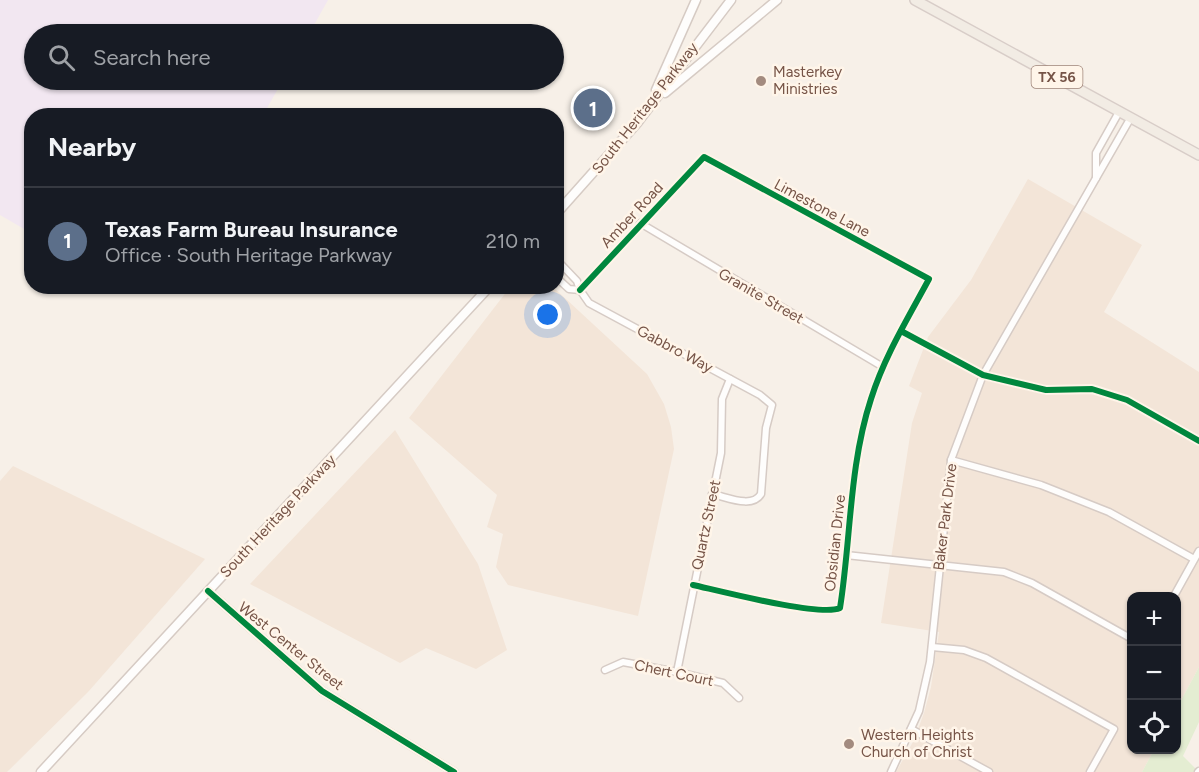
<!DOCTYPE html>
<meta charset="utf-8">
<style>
body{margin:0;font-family:Figtree,sans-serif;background:#20242c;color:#f1f3f6}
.controls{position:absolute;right:18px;bottom:18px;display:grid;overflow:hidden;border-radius:12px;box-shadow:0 2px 4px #0004}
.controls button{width:54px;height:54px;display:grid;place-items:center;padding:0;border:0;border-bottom:2px solid #363941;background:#171b24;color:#f1f3f6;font:30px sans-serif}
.you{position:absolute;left:548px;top:315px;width:21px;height:21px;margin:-15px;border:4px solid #fff;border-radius:50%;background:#1a73e8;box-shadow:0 0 0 9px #1a73e833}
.badge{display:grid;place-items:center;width:39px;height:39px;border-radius:50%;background:#a38b7f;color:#fff;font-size:20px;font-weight:700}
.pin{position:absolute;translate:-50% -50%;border:3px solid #fff;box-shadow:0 2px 6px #0006}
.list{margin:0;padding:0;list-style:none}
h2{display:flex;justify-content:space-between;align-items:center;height:78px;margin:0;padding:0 24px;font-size:26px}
h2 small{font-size:20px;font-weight:400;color:#9ea1a6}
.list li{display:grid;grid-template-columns:39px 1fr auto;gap:18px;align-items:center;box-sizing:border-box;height:108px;padding:0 24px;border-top:2px solid #363941}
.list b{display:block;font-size:22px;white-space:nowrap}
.list p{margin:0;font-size:20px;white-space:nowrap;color:#9ea1a6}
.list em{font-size:20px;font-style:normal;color:#9ea1a6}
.icon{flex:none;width:33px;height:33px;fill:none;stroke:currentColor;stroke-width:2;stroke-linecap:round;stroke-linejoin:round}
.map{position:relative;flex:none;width:1199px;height:772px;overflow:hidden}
.search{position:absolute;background:#171b24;box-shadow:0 2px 4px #0004;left:24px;top:24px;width:540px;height:66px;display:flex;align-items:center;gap:15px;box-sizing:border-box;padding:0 21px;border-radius:33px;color:#9ea1a6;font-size:22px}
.panel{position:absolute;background:#171b24;box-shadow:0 2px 4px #0004;left:24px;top:108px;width:540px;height:186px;border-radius:24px}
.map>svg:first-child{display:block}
.residential{fill:#f3e5d8}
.education{fill:#f2e7f1}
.green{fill:#e4edd2}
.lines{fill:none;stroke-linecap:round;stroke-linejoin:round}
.minor-casing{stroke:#d6cbc5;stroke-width:9}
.tertiary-casing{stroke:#d6cbc5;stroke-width:10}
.secondary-casing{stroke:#d6cbc4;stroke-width:11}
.primary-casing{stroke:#d8cdc8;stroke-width:12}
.minor{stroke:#fefdfc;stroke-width:6}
.tertiary{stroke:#fefdfc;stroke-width:8}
.secondary{stroke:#fefdfc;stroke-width:8}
.primary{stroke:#f2ece4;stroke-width:9}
.cycleway-casing{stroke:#fff5e9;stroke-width:10}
.cycleway{stroke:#00873e;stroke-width:6}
.poi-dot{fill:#a38b7f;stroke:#fff5e9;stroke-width:2}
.labels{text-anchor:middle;stroke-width:5;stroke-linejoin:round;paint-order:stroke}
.shield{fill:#fff5e9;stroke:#9f8478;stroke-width:1.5}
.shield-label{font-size:14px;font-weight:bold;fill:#765447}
.poi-label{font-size:15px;fill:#765447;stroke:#fff5e9;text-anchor:start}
.street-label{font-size:15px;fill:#765447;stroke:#fff5e9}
</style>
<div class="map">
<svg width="1199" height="772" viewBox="0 0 1199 772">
<rect width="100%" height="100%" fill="#f7f0e8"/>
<!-- residential -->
<g class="residential">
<polygon points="1028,179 1142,245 1104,312 1199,372 1199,667 1177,708 1176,596 1132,596 1132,750 1154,750 1142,772 896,772 914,740 924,713 931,687 939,632 881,623 912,423 922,393 909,386 928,337 971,280"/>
<polygon points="511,286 553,287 647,374 664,404 671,427 674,449 638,616 508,585 496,567 503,534 487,527 497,495 409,418"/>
<polygon points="395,430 478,564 507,650 476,669 426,648 400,663 250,584"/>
<polygon points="13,466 205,559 88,692 7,772 0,772 0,481"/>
</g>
<!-- education -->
<polygon class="education" points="0,0 328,0 309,34 34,34 34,80 283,80 263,115 32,116 31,233 0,215"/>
<!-- green -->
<polygon class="green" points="1199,667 1199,722 1183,756 1199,772 1142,772 1154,750 1176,750 1177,708"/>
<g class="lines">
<defs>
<g id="minor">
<polyline points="1096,178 1096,153 1119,112"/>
<polyline points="640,223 883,367"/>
<path d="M556,259L577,281L580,290L589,303L760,395L772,405L766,428L761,494C752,509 727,497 712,494"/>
<polyline points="556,277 569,289 580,290"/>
<path d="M580,290L704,157L929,279C908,318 884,357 871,399C849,466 851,539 840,608C820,617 720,591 693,585"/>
<polyline points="901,331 983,375 1046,390 1092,389 1127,400 1199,441"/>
<polyline points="951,460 1041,485 1109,512 1194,559"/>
<polyline points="846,555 1004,572 1032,583 1132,639"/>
<polyline points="1174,596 1199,551"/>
<polyline points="932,647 964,650 986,658 1114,729 1090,772"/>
<polyline points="605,670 623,662 677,672 723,683 739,698"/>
<polyline points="677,672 721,453 722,399 730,379"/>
<polyline points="911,729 989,772"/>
<polyline points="891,772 919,711 930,662 951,460 983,375 1130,119"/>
<polyline points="1198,772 1199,771"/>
</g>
<polyline id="tertiary" points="208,591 322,691 454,772"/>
<g id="secondary">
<polyline points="656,90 696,0"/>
<polyline points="665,93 777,0"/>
<polyline points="556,214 638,122 731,0"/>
<polyline points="41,772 490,286"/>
</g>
<polyline id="primary" points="915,0 1199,155"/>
</defs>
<!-- minor casing -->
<use href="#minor" class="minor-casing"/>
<!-- tertiary casing -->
<use href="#tertiary" class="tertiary-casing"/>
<!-- secondary casing -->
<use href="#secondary" class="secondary-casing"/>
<!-- primary casing -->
<use href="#primary" class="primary-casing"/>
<!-- minor -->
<use href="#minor" class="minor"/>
<!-- tertiary -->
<use href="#tertiary" class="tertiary"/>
<!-- secondary -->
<use href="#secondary" class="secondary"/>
<!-- primary -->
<use href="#primary" class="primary"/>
<defs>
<g id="cycleway">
<path d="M580,290L704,157L929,279C908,318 884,357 871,399C849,466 851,539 840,608C820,617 720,591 693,585"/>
<polyline points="901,331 983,375 1046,390 1092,389 1127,400 1199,441"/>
<polyline points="208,591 322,691 454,772"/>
</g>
</defs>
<!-- cycleway casing -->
<use href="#cycleway" class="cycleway-casing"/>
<!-- cycleway -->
<use href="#cycleway" class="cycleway"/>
</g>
<!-- markers -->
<g class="poi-dot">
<circle cx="761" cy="81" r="6"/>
<circle cx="849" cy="744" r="6"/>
</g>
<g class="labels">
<!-- shield labels -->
<rect class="shield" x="1031.5" y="66" width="51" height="22" rx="4.5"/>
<g class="shield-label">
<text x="1057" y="82">TX 56</text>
</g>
<!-- poi labels -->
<g class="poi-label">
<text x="773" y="77">Masterkey<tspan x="773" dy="17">Ministries</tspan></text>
<text x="861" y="740">Western Heights<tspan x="861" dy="17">Church of Christ</tspan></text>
</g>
<!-- street labels -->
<g class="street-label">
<text transform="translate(645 108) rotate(-52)" y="5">South Heritage Parkway</text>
<text transform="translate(822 208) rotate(28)" y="5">Limestone Lane</text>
<text transform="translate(632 215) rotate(-47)" y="5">Amber Road</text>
<text transform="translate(761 296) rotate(30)" y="5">Granite Street</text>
<text transform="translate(675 349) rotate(28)" y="5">Gabbro Way</text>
<text transform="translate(278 516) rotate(-47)" y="5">South Heritage Parkway</text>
<text transform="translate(945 517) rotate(-83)" y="5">Baker Park Drive</text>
<text transform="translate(706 525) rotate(-78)" y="5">Quartz Street</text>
<text transform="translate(835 543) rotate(-84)" y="5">Obsidian Drive</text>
<text transform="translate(291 646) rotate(39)" y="5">West Center Street</text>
<text transform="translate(674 673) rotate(12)" y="5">Chert Court</text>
</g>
</g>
</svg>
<div class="controls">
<button>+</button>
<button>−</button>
<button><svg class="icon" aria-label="locate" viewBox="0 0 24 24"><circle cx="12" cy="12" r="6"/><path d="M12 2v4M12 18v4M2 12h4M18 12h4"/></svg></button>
</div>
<div class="you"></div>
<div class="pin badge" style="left:593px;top:108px;background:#5c6f8a">1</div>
<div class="search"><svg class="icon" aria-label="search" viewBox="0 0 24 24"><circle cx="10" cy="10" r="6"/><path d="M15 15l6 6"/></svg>Search here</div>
<section class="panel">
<h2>Nearby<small></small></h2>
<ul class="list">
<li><span class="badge" style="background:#5c6f8a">1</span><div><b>Texas Farm Bureau Insurance</b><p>Office · South Heritage Parkway</p></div><em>210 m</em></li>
</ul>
</section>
</div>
